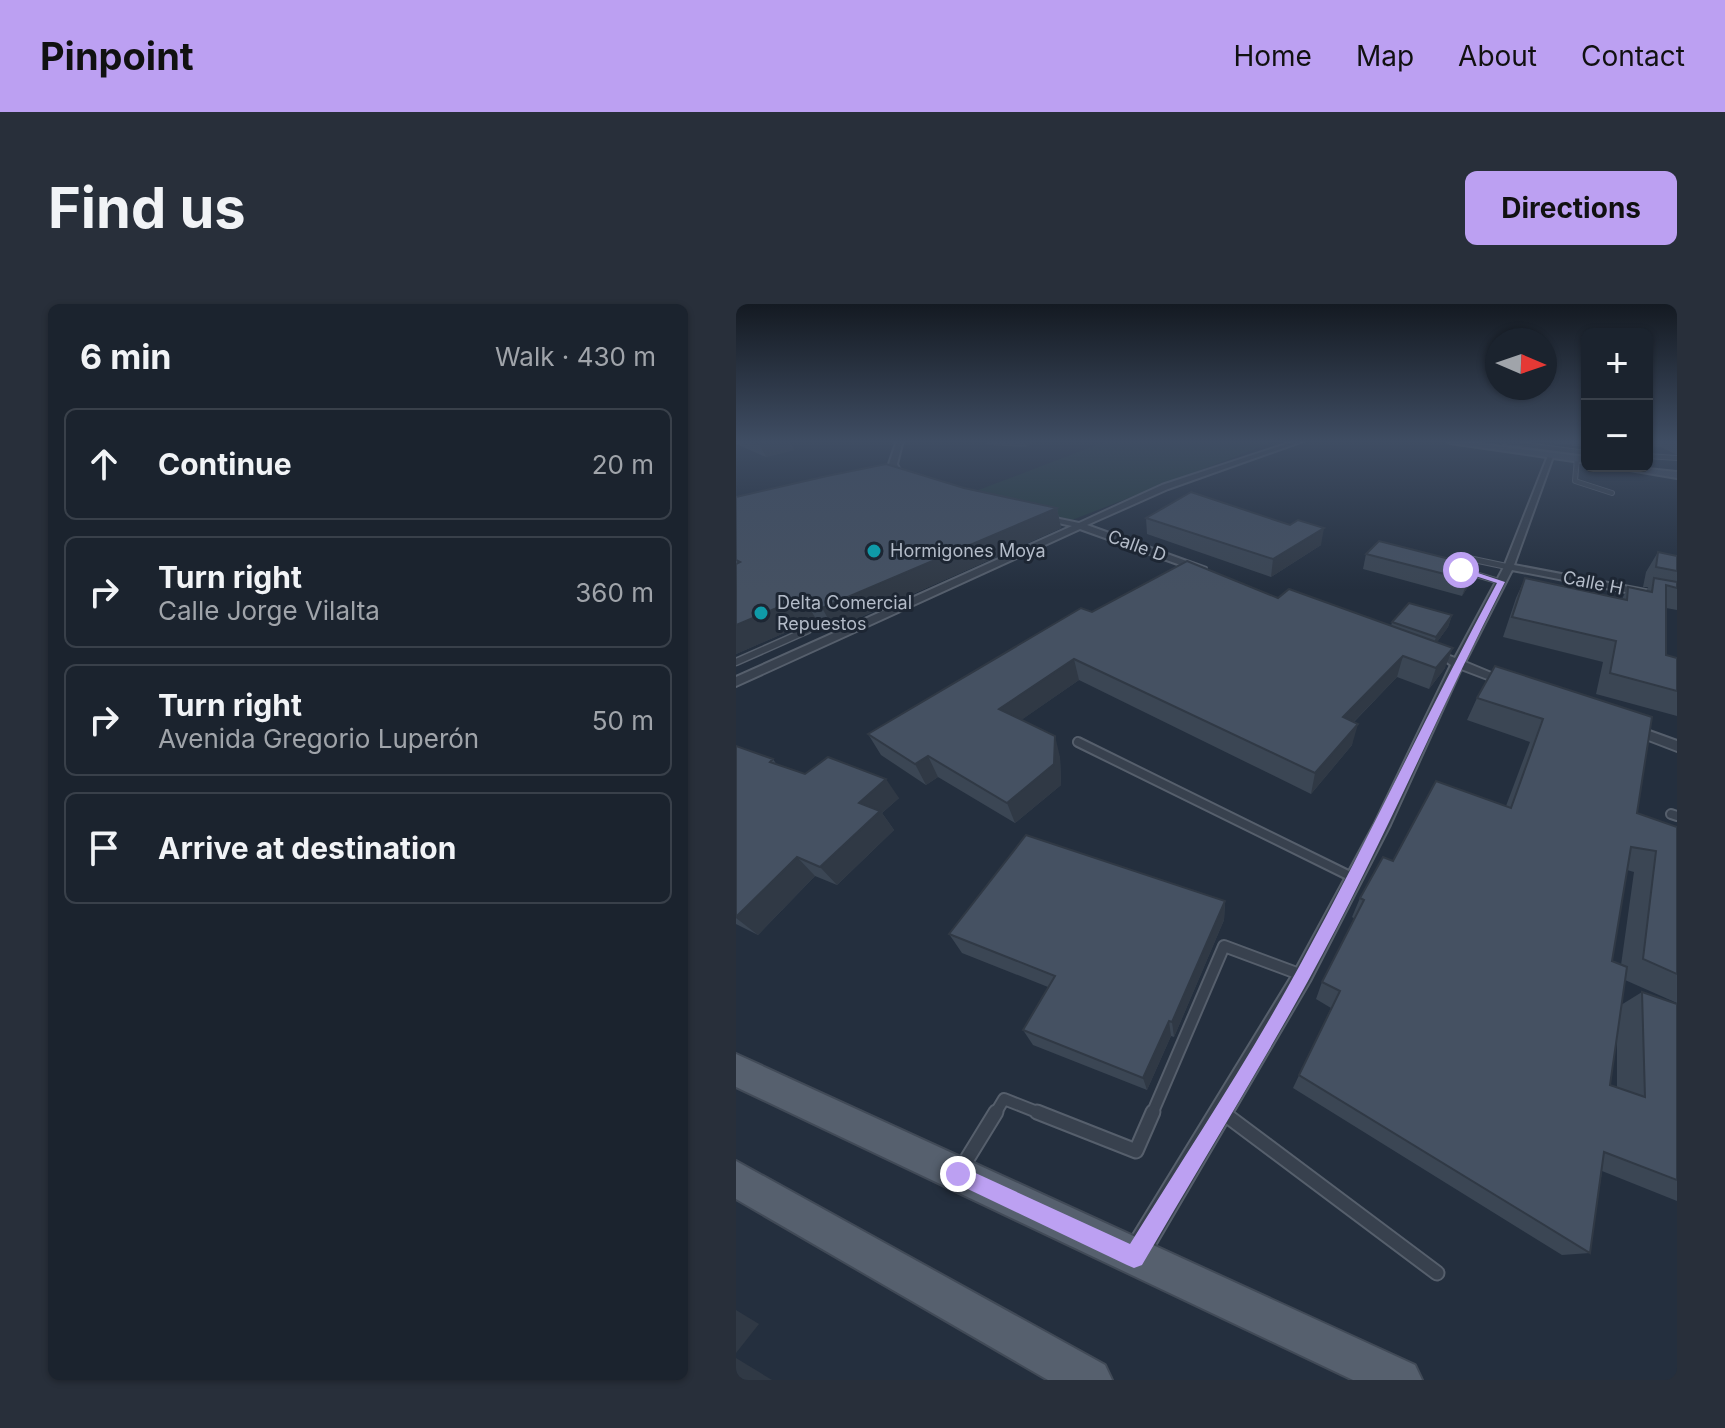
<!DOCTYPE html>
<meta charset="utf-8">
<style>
body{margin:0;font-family:Inter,sans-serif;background:#282f3a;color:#f1f3f6}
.controls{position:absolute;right:24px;top:24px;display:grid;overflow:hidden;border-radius:12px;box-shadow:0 2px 6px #0004}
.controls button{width:72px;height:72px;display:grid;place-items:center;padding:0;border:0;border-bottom:2px solid #39404a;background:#1b232e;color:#f1f3f6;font:40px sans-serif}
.compass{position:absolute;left:749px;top:24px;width:72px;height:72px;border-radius:50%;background:#1b232e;box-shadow:0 2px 6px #0004;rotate:92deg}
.stop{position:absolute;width:24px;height:24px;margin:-18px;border:6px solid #bca0f2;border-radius:50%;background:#fff}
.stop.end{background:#bca0f2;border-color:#fff;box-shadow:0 2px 8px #0008}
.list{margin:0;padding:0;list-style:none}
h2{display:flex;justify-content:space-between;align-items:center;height:104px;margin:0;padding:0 32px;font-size:34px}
h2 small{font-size:26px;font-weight:400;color:#a0a4aa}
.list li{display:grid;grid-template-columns:52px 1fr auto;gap:24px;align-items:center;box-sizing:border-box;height:112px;margin:0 16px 16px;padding:0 16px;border:2px solid #39404a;border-radius:12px}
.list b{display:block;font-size:30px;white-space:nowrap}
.list p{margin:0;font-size:26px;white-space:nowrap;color:#a0a4aa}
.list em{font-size:26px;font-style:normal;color:#a0a4aa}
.icon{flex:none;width:44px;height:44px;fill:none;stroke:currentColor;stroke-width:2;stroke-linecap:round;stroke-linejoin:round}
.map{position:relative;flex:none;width:941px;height:1076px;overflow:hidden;border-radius:12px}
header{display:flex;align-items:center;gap:48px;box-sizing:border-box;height:112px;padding:0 40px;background:#bca0f2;color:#111}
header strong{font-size:38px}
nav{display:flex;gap:44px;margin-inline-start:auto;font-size:28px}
.intro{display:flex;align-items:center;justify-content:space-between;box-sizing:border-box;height:192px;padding:0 48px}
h1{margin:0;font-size:56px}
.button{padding:20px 36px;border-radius:12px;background:#bca0f2;color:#111;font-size:28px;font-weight:700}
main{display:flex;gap:48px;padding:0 48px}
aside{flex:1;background:#1b232e;border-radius:12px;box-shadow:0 2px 6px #0004}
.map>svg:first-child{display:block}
.green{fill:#263c3f}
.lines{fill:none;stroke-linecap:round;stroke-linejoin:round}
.lane-far5-casing{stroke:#565f6c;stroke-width:6}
.lane-far4-casing{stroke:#565f6c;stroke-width:7}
.lane-far3-casing{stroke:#565f6c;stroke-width:9}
.lane-far2-casing{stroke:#565f6c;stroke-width:12}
.lane-far1-casing{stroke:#565f6c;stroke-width:14}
.lane-casing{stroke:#565f6c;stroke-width:17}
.street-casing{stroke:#565f6c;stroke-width:4}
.secondary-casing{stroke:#565f6c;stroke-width:4}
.primary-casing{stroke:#414a57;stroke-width:4}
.lane-far5{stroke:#38414e;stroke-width:4}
.lane-far4{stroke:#38414e;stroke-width:5}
.lane-far3{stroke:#38414e;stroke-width:6}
.lane-far2{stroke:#38414e;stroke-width:8}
.lane-far1{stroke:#38414e;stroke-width:10}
.lane{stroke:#38414e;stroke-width:13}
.street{fill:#38414e;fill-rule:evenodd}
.secondary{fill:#465061;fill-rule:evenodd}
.primary{fill:#56606e;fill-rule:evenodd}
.wall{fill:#3b4654;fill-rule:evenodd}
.shaded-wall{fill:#303945}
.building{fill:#455162;stroke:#303945;stroke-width:2}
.route{fill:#bca0f2}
.culture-dot{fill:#0f9aa8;stroke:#1d2633;stroke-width:3}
.labels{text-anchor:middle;stroke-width:6;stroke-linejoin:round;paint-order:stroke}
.far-street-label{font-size:18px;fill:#b4bcc9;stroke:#1d2633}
.far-poi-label{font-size:18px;fill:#b4bcc9;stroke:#1d2633;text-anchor:start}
</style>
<header>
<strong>Pinpoint</strong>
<nav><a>Home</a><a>Map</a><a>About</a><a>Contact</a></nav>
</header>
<div class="intro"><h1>Find us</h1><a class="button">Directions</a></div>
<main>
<aside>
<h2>6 min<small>Walk · 430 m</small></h2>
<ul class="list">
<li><svg class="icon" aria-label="ahead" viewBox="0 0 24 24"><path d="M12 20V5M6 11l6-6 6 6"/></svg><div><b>Continue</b></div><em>20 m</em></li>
<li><svg class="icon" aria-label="right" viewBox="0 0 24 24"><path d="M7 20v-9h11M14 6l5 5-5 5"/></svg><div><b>Turn right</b><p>Calle Jorge Vilalta</p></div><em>360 m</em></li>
<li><svg class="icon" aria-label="right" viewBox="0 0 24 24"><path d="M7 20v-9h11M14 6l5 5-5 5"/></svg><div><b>Turn right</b><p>Avenida Gregorio Luperón</p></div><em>50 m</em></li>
<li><svg class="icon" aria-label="arrive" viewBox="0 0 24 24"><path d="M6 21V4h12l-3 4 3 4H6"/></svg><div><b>Arrive at destination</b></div></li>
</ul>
</aside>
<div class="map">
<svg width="941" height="1076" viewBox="0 0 941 1076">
<rect width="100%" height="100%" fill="#242f3e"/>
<!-- green -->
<polygon class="green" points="374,136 542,136 336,216 229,191"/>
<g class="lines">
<defs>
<g id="lane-far5">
<polyline points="767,138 851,149"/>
<polyline points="911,152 941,154"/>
<polyline points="841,154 839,177 876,189"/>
</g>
<g id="lane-far4">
<polyline points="721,252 773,263"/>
<polyline points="728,267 765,278"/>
</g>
<polyline id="lane-far3" points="0,358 72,326"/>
<g id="lane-far2">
<polyline points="342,438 618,574"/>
<polyline points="935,510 941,512"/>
</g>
<g id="lane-far1">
<polyline points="486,808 489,810"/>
<polyline points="259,810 268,795 306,810"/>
<polyline points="416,810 488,642 566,671"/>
</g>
<g id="lane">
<polyline points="301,808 400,847 417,808"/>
<polyline points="486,808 701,969"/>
<polyline points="225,865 260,808"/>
</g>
<g id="street">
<polygon points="161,136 167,136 161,160 166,171 176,174 176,178 160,174 153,160"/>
<polygon points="562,136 570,136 432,185 351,221 470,264 470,268 464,268 344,225 0,382 0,373 336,222 300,214 300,210 343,219 426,181"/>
<polygon points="813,149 818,150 778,261 941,292 941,298 776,266 729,358 777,378 771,382 767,381 725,365 654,521 574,677 407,962 398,966 389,962 385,953 389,944 560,665 638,521 715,361 708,356 714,352 719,354 768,263"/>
<polygon points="894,420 941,437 941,447 889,427 889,421"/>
</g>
<g id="secondary">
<polygon points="710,136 851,153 851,159 714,139"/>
<polygon points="883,162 941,168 941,174 888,165"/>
</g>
<g id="primary">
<polygon points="0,750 679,1061 686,1076 617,1076 0,783"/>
<polygon points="0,857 369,1061 376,1076 312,1076 0,895"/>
</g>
</defs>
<!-- lane-far5 casing -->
<use href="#lane-far5" class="lane-far5-casing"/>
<!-- lane-far4 casing -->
<use href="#lane-far4" class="lane-far4-casing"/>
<!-- lane-far3 casing -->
<use href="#lane-far3" class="lane-far3-casing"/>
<!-- lane-far2 casing -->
<use href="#lane-far2" class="lane-far2-casing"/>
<!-- lane-far1 casing -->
<use href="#lane-far1" class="lane-far1-casing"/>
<!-- lane casing -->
<use href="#lane" class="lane-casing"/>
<!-- street casing -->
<use href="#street" class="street-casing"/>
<!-- secondary casing -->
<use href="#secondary" class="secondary-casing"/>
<!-- primary casing -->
<use href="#primary" class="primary-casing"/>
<!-- lane-far5 -->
<use href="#lane-far5" class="lane-far5"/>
<!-- lane-far4 -->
<use href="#lane-far4" class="lane-far4"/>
<!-- lane-far3 -->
<use href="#lane-far3" class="lane-far3"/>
<!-- lane-far2 -->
<use href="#lane-far2" class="lane-far2"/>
<!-- lane-far1 -->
<use href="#lane-far1" class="lane-far1"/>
<!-- lane -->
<use href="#lane" class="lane"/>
<!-- street -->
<use href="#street" class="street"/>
<!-- secondary -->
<use href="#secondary" class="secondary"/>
<!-- primary -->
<use href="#primary" class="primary"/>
</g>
<!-- wall -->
<g class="wall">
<polygon points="0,136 53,136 58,146 30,153 0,140"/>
<polygon points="239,136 301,136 290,143 251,141 249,136"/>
<polygon points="806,136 851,136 851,142 839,142 809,138"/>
<polygon points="911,136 941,136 941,151 925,143 911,142"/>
<polygon points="228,184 321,204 325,224 98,325 80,315 0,350 0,193"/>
<polygon points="410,214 585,241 535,273 411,230"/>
<polygon points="922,248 941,252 941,306 930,304 930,351 941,354 941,412 860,390 867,358 767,333 780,294 789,274 886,295 892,283 910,287 912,283 907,283 910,268"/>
<polygon points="630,250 741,262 735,278 726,292 627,265"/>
<polygon points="542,294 655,322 656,318 716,311 712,323 701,338 709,364 693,385 661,373 618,418 616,441 575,490 343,376 285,416 324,453 325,481 279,519 202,473 190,481 145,451 132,430 356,308"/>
<path d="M759,362L901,509L941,523V699L889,676L885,701L906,688L941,700V897L866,867L854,949L826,951L557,784L595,704L580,695L586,678L619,615L616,613L624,594L657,557L770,502L794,438L731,416L741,394ZM891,566L898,568L885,661L876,657ZM881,733V783L874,781Z"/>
<polygon points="0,442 37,455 41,461 69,470 163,494 146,509 158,526 101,581 79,572 22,631 0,620"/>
<polygon points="489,597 488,616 438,733 435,732 411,786 297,741 287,726 312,683 226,649 213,630"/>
</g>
<!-- shaded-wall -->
<g class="shaded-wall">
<polygon points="40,136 53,136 58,146 30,153 23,140"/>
<polygon points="288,136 301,136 290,143"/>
<polygon points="321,204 325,224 98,325 86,304"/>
<polygon points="588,224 585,241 535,273 537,255"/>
<polygon points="741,262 735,278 726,292 732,276"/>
<polygon points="67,293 80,315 0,350 0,321"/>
<polygon points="716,311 712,323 696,345 700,333"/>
<polygon points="717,344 709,364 693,385 700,364"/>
<polygon points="667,352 661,373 602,434 607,413"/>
<polygon points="338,355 343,376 271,426 263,405"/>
<polygon points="622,420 616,441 575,490 579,469"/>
<polygon points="319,432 324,453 325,481 279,519 271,499"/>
<polygon points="192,452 202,473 190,481 179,460"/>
<polygon points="150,475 163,494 146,509 158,526 101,581 84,563 123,499"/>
<polygon points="61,553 79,572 22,631 0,614"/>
<polygon points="489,597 488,616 438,733 436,718"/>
<polygon points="433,717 435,732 411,786 407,774"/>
<polygon points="0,1006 23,1020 0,1049"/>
<polygon points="0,1054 36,1076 0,1076"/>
</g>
<!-- building -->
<g class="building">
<polygon points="13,136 40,136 23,140"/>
<polygon points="150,160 228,184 321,204 86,304 67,293 0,321 0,260 4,258 0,256 0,193 91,172"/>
<polygon points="455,188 554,221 562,216 588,224 537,255 410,214"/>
<polygon points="643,237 741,262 732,276 630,250"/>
<polygon points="922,248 941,252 941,267 920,263"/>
<polygon points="451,257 542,294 553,285 717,344 700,364 667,352 607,413 622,420 579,469 338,355 263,405 319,432 318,460 271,499 192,452 179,460 132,430 345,304 356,308"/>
<polygon points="789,274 891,296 892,283 916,288 918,274 941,278 941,284 930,281 930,351 941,354 941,387 874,369 880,337 776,313"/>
<polygon points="673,299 716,311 700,333 656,318"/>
<polygon points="759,362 916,413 901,509 941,523 941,670 907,655 920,547 895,543 876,657 891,663 874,781 909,793 906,688 941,700 941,876 868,848 854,949 563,771 604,687 586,678 628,596 624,594 647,553 657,557 700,477 775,504 807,415 741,394"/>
<polygon points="0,442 37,455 34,458 69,470 92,453 150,475 123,499 144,507 84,563 61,553 0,613"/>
<polygon points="290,531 489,597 436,718 433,717 407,774 287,726 319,672 213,630"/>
</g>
<!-- sky -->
<linearGradient id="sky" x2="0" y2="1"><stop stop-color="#141a22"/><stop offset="0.48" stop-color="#3f4d63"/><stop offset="1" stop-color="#3f4d63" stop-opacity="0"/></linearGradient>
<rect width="941" height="286" fill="url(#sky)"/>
<!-- route -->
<path class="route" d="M727,264L769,278C701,410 644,547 572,677C519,773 461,866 406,961L398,964L391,961L215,877L213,870L215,863L222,861L394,940C451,848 512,757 564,661C633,535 693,405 761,279L721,266Z"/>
<!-- markers -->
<g class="culture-dot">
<circle cx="138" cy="247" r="8"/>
<circle cx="25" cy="309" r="8"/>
</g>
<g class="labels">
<!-- far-street labels -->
<g class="far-street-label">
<text transform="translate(401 242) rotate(20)" y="6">Calle D</text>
<text transform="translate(857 279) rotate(11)" y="6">Calle H</text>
</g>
<!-- far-poi labels -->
<g class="far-poi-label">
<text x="154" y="253">Hormigones Moya</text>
<text x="41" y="305">Delta Comercial<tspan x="41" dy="21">Repuestos</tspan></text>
</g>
</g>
</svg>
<div class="controls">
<button>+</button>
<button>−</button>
</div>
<svg class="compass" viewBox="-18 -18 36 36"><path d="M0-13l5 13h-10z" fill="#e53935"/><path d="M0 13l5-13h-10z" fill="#a0a4aa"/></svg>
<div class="stop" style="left:725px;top:266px"></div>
<div class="stop end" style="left:222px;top:870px"></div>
</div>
</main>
